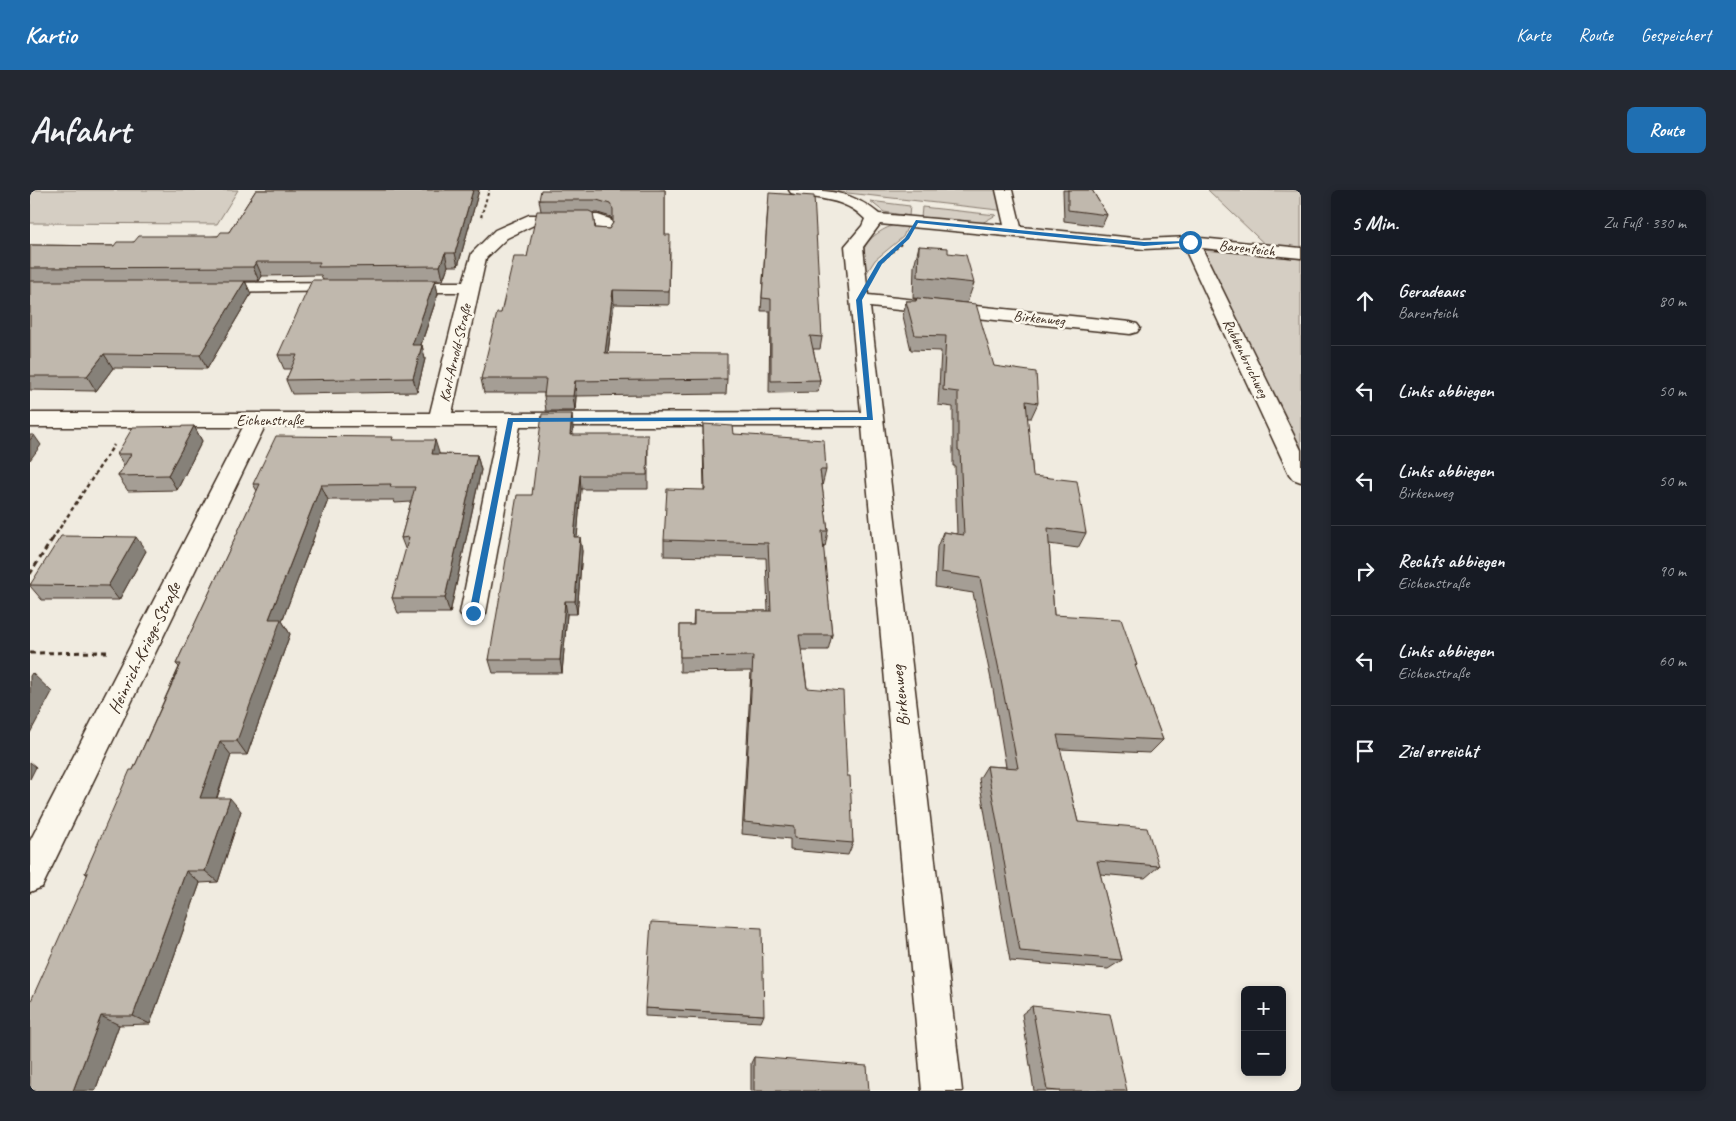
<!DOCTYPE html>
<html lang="de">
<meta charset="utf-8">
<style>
body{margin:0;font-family:Caveat,sans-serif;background:#242831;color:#f1f3f6}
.controls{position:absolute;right:15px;bottom:15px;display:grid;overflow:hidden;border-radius:8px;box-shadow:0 2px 8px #0003}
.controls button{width:45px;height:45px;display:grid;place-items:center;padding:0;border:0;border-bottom:1px solid #363941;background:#171b24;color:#f1f3f6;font:25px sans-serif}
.stop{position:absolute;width:15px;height:15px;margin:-11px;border:4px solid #1f6fb2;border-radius:50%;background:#fff}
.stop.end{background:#1f6fb2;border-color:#fff;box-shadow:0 1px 5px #0008}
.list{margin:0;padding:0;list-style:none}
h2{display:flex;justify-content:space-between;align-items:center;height:65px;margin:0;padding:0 20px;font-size:21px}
h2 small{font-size:16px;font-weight:400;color:#9ea1a6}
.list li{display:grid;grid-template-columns:32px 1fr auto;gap:15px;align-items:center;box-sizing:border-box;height:90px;padding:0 20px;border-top:1px solid #363941}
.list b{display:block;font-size:19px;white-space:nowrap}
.list p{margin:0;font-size:16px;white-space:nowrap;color:#9ea1a6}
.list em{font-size:16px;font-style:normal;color:#9ea1a6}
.icon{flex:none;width:28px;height:28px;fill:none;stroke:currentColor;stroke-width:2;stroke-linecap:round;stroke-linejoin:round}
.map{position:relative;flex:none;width:1271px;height:901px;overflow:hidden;border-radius:8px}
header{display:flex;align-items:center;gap:30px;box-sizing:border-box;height:70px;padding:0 25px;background:#1f6fb2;color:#fff}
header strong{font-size:24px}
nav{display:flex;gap:28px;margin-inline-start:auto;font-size:18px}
.intro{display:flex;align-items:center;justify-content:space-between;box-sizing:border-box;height:120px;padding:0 30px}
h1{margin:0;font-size:35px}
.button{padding:12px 22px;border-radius:8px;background:#1f6fb2;color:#fff;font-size:18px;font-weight:700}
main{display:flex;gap:30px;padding:0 30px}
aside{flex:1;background:#171b24;border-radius:8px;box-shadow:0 2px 8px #0003}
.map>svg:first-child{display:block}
.green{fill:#d5cec3;stroke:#887c70}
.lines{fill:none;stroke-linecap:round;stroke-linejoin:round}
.minor-casing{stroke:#3b2a1e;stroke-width:3}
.path-far2{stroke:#3b2a1e;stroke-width:2;stroke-dasharray:3 2.5;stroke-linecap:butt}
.path-far1{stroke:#3b2a1e;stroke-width:2.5;stroke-dasharray:4 3;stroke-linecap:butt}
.path{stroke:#3b2a1e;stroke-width:3;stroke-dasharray:5 4;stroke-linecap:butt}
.minor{fill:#fbf7ec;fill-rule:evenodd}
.wall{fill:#a59e95;stroke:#3b2a1e;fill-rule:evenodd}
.shaded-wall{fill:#868179;stroke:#3b2a1e}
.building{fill:#c0b8ad;stroke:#3b2a1e}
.route{fill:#1f6fb2}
.labels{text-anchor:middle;stroke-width:5;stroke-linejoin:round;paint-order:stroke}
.far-street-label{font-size:15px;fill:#3b2a1e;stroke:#fbf7ec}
.street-label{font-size:18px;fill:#3b2a1e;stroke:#fbf7ec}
</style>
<header>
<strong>Kartio</strong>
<nav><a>Karte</a><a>Route</a><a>Gespeichert</a></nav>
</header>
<div class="intro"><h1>Anfahrt</h1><a class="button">Route</a></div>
<main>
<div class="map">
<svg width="1271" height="901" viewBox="0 0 1271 901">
<rect width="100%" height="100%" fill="#f0ebe0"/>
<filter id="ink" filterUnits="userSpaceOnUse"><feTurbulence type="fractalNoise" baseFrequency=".02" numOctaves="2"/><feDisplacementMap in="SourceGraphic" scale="10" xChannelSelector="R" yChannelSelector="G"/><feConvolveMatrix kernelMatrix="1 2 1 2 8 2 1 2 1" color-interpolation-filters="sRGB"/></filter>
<g filter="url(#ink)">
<!-- green -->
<g class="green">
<polygon points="0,0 208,0 187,34 0,33"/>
<polygon points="792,0 972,0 977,21 809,2"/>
<polygon points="1178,0 1271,1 1271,68 1246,65"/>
<polygon points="840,11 880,16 879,26 854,22"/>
<polygon points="892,17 966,25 952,33 891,28"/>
<path d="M867,34L878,35L873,47L845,70L836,84C836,77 833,67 834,60C836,48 856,37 867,34Z"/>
<polygon points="1173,60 1271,69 1271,260"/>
</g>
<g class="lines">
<defs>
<g id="minor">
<path d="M759,0C795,0 821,0 849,24L974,35L966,0H982L991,37L1114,49L1160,47L1271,58V68L1172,58L1271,260V292L1263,289L1259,284L1154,57L1114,59L850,34L833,57L838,105L1100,132L1107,134L1110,138L1107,142L1100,144L840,117L932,901H892L832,236H490L456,423L452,430L443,433L434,430L430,423L468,236H235L12,697L0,702V651L213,237H0V223H400L430,102H369L363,101L360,97L363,93L369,92H433L442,63L465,40L499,25H568L580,29L582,33V47L580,51H568L566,47V35L560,33H508L477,48L456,68L422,223L831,222L815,56L832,36L835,29C814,7 789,10 761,3Z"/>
<polygon points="316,92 322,93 325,97 322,101 181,103 175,102 172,98 175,94 181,93"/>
</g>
</defs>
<!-- minor casing -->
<use href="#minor" class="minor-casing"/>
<!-- path-far2 -->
<g class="path-far2">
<polyline points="451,27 459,0"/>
<polyline points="853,70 871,54"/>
</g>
<!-- path-far1 -->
<polyline class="path-far1" points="22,350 84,255"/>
<!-- path -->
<g class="path">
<polyline points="0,384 23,348"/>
<polyline points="0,463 77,462"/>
</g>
<!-- minor -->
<use href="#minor" class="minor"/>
</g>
<!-- wall -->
<g class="wall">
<polygon points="226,0 449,0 428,76 418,76 413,90 405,90 408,104 391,155 392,155 395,169 387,202 262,204 256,190 261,179 254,179 248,165 293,90 291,85 232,86 229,91 215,91 221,104 177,179 83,178 66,201 0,200 0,55 84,56 104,52 188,46 199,42"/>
<path d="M635,0V45L640,59L639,115L584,114L578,163L697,189L696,204L546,206L545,221H516L514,206V203H454L451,189L471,123L497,67L511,21L509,10ZM563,23H568L581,27L583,33L579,39L565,38Z"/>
<polygon points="1033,0 1062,0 1077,25 1072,36 1034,31"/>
<polygon points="738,14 792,147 790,159 783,159 790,190 788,202 739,203 740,121 731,121"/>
<polygon points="889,56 918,63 944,93 937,113 883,108 884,76"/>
<polygon points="887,108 964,176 1008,213 1001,228 997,228 1003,286 1056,343 1048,358 1019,354 1024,425 1107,475 1105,477 1133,550 1120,563 1030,559 1048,632 1129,676 1115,688 1070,684 1092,770 1078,779 980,771 949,589 957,576 976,577 963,499 943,403 905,397 907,357 913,342 927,344 925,276 923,276 923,217 908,215 911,161 881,160 873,126 876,111 886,111"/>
<polygon points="673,234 704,244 796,280 792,296 798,341 795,357 793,357 802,445 798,460 772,460 777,498 817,586 823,653 818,665 760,660 760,649 712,644 721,481 650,482 650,435 663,435 664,421 738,421 736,368 634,366 634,350 674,300 673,250"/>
<polygon points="164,236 172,251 147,300 98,301 88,286 94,275 87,264"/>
<polygon points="543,238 543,245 618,259 618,299 551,299 547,347 552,361 547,424 537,424 532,483 463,483 459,470 502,305"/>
<polygon points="364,250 409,264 447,265 451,280 420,423 368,423 362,408 376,361 371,348 381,312 365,313 364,310 298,310 252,431 260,444 217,565 201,565 187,608 211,621 188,692 170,693 120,834 89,835 65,901 57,684 55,683 103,580 149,477 146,474 227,301 223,294"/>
<polygon points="116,361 89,410 12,410 0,396 0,394"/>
<polygon points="1002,816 1097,901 1004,901 992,824"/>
<polygon points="615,818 734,825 731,832 615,826"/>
<polygon points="724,867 839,901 721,901 721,873"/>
</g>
<!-- shaded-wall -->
<g class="shaded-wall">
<polygon points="443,0 449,0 428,76 425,63"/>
<polygon points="415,63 418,76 413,90 410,76"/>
<polygon points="226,72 232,86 229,91 223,77"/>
<polygon points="405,90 408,104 386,169 382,155"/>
<polygon points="215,91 221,104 177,179 170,165"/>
<polygon points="583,100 584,114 576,177 575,163"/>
<polygon points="392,155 395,169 387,202 383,188"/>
<polygon points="74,164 83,178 66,201 57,186"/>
<polygon points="545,191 546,206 545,221 543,206"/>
<polygon points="542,224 543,238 541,259 540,245"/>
<polygon points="164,236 172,251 147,300 138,285"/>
<polygon points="4,245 11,255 0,270 0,250"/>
<polygon points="405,250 410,266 402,264"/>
<polygon points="447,265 451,280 420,423 415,408"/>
<polygon points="550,285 551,299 546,361 544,347"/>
<polygon points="291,295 298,310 252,431 260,444 217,565 207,551 239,429"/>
<polygon points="106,347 116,361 89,410 78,396"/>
<polygon points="550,347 552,361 547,424 545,411"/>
<polygon points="535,411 537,424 532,483 530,470"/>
<polygon points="2,483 22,502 0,543 0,486"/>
<polygon points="190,551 201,565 182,621 170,608"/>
<polygon points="0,572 6,577 0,589"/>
<polygon points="200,608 211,621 188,692 175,681"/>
<polygon points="156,681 170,693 120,834 103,826"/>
<polygon points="71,826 89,835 65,901 43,901"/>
</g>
<!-- building -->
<g class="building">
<polygon points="226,0 443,0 425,63 415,63 410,76 288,77 290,72 226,72 223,77 0,78 0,55 84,56 87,52 104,52 109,46 188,46 191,42 199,42"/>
<polygon points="511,0 635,0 635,45 640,45 639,101 583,100 575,163 697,164 697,189 545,191 543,206 514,206 516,189 451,189 467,123 471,123 484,67 497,67 507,21 559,21 563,23 565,38 579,39 583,33 583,19 580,14 567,10 509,10"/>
<polygon points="1038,0 1062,0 1077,25 1038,20"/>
<polygon points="739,3 784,6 792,147 780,146 790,190 741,191 741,109 732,108"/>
<polygon points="889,56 918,58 918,63 936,65 944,93 888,87"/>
<polygon points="282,90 405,90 382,155 392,155 383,188 256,190 267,165 248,165"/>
<polygon points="0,91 215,91 170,165 74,164 57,186 0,186"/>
<polygon points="887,108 946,114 964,176 1006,182 1008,213 996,211 1003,286 1047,291 1056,343 1018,338 1024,425 1091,429 1107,475 1105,475 1133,550 1027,545 1048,632 1117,638 1129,676 1067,671 1092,770 990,761 957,576 988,578 970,485 950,388 911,382 913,342 934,345 930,261 928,260 928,202 913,200 916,146 885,145 876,111 886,111"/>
<polygon points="512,224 542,224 540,245 618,245 617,285 550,285 544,347 550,347 545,411 535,411 530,470 459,470 487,305 502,305"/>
<polygon points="673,234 703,236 704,244 794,250 796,280 790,280 798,341 792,341 802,445 769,445 777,498 813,501 817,586 820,586 823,653 764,648 764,637 714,632 723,466 650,467 650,435 664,435 664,421 741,421 738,353 634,350 637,299 675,300"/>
<polygon points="164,236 138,285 88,286 101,264 87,264 103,237"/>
<polygon points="0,245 4,245 0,250"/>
<polygon points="246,246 363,247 362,250 405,250 402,264 447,265 415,408 362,408 379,347 371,348 385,297 360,297 361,294 291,295 239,429 251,429 207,551 190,551 170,608 200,608 175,681 156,681 103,826 71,826 43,901 0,901 0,813 58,683 55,683 100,580 103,580 151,474 146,474 230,294 223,294"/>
<polygon points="31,346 106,347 78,396 0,395"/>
<polygon points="621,732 732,738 734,825 615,818"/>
<polygon points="1002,816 1080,824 1097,901 1028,901 1017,900"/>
<polygon points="724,867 837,876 839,901 724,901"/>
</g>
</g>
<!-- route -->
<polygon class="route" points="886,30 1114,52 1160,51 1163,52 1114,56 888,33 879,49 852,74 832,110 843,230 483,232 447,423 443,426 440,425 439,423 478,228 837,227 826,110 848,72 875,48"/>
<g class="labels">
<!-- far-street labels -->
<g class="far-street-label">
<text transform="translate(1217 58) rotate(6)" y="5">Barenteich</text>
<text transform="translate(1009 128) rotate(6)" y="5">Birkenweg</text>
<text transform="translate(425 163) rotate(-77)" y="5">Karl-Arnold-Straße</text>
<text transform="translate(1216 168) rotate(64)" y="5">Rubbenbruchweg</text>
<text x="240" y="235">Eichenstraße</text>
</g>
<!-- street labels -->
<g class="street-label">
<text transform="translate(114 458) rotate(-64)" y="6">Heinrich-Kriege-Straße</text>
<text transform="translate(870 506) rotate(-96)" y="6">Birkenweg</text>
</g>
</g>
</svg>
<div class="controls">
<button>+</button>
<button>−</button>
</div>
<div class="stop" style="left:1160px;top:52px"></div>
<div class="stop end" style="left:443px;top:423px"></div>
</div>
<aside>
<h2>5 Min.<small>Zu Fuß · 330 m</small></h2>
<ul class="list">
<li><svg class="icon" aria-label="ahead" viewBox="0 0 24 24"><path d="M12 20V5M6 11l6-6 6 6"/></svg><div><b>Geradeaus</b><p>Barenteich</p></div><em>80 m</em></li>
<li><svg class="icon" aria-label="left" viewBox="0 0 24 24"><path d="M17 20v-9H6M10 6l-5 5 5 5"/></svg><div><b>Links abbiegen</b></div><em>50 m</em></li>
<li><svg class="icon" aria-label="left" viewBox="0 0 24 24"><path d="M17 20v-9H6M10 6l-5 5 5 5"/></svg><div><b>Links abbiegen</b><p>Birkenweg</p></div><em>50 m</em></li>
<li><svg class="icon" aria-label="right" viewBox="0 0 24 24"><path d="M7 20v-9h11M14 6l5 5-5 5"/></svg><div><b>Rechts abbiegen</b><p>Eichenstraße</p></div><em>90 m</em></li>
<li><svg class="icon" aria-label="left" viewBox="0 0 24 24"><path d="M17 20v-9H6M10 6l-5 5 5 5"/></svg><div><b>Links abbiegen</b><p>Eichenstraße</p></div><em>60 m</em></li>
<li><svg class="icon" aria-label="arrive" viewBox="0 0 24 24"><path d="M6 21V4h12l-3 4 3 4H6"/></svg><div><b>Ziel erreicht</b></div></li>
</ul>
</aside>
</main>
